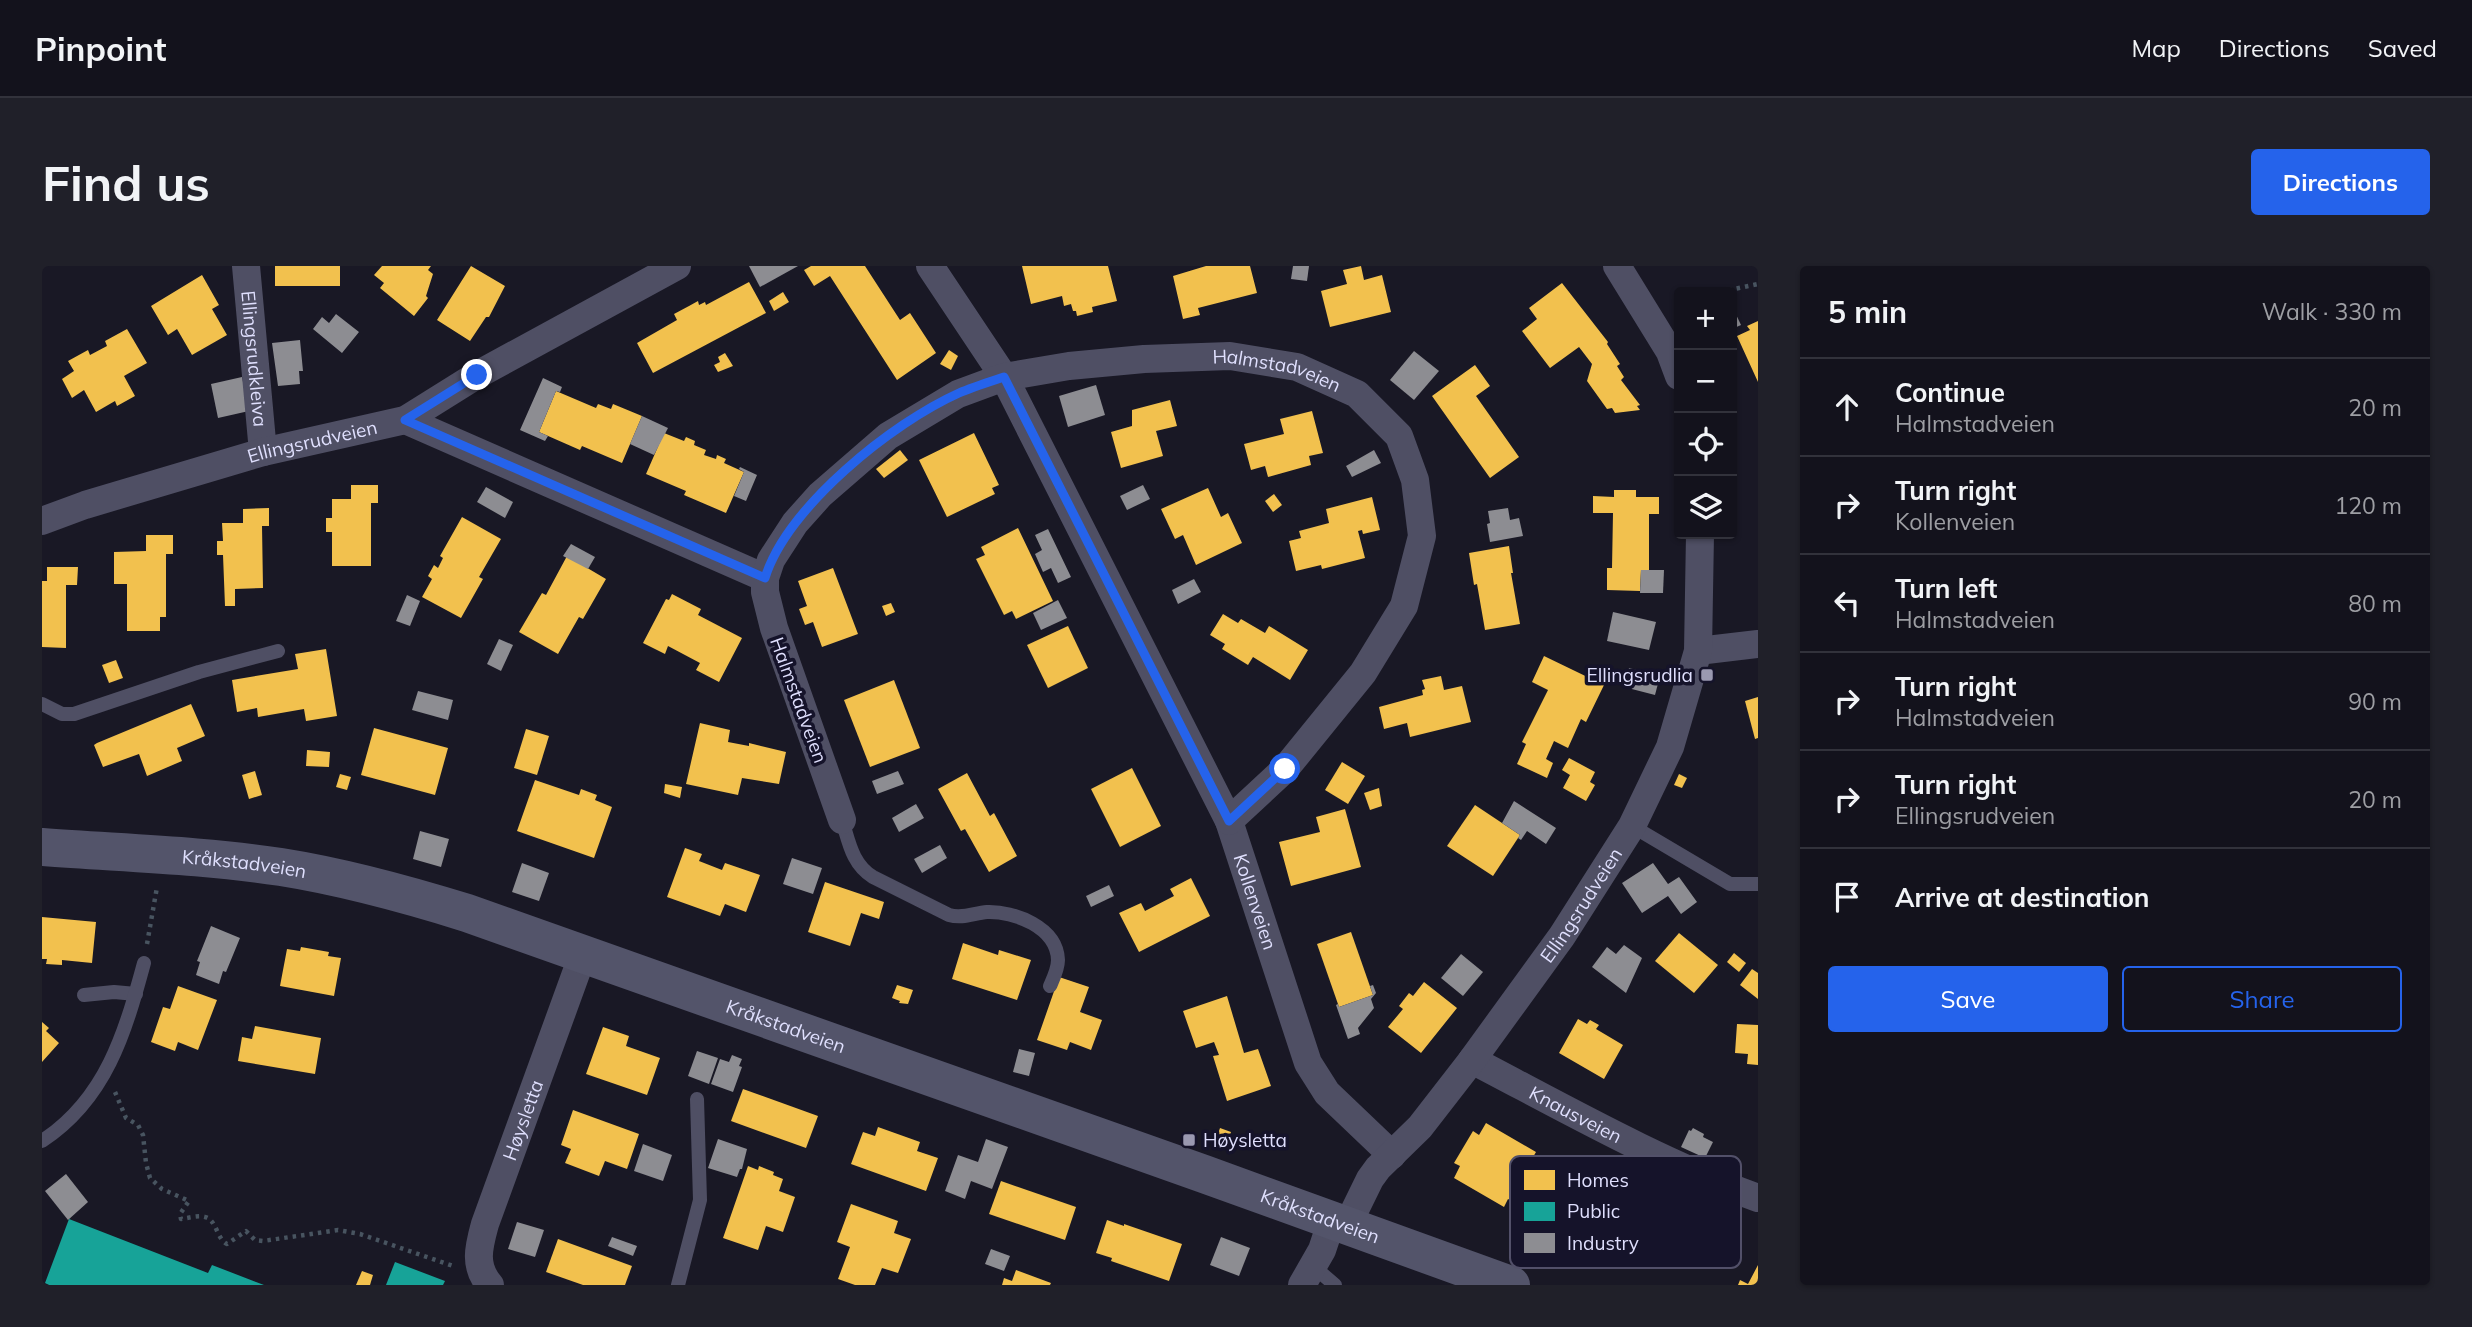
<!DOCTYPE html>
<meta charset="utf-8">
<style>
body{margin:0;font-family:Mulish,sans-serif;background:#202029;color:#f1f3f6}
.controls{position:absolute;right:21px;top:21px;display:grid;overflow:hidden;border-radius:7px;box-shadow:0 2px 5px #0004}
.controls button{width:63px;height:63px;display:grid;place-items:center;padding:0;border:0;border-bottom:2px solid #32323b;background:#13121c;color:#f1f3f6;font:35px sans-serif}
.stop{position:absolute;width:21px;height:21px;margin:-16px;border:5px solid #2563eb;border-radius:50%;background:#fff}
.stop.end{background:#2563eb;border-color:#fff;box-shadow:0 2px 7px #0008}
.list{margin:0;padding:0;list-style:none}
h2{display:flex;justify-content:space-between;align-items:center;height:91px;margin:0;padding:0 28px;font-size:30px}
h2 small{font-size:23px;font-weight:400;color:#9d9ea3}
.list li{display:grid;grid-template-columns:46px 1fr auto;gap:21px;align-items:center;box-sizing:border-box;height:98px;padding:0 28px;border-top:2px solid #32323b}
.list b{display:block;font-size:26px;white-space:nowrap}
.list p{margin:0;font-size:23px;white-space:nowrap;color:#9d9ea3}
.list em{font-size:23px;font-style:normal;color:#9d9ea3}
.actions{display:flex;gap:14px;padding:21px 28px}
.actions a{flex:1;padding:16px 0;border:2px solid #2563eb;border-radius:7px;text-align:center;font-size:24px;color:#2563eb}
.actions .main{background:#2563eb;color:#fff}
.icon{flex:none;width:38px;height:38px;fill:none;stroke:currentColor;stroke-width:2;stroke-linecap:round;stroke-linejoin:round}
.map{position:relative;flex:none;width:1716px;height:1019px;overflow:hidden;border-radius:7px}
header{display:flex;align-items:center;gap:42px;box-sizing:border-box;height:98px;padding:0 35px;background:#13121c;border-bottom:2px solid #32323b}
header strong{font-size:33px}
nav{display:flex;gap:38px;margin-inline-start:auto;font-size:24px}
.intro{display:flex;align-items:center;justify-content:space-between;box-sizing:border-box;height:168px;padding:0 42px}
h1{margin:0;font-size:49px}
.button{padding:18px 32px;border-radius:7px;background:#2563eb;color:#fff;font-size:24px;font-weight:700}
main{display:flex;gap:42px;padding:0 42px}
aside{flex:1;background:#13121c;border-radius:7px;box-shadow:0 2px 5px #0004}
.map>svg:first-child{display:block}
.homes{fill:#f2c14e}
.public{fill:#17a398}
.industry{fill:#8d8d92}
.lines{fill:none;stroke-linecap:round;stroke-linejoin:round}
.path{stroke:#485460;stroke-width:4.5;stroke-dasharray:3.5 5;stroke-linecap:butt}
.service{stroke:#4f4f64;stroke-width:14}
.minor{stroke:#4f4f64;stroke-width:28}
.secondary{stroke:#53546a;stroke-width:38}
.route{stroke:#2563eb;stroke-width:9}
.poi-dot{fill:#9a99b1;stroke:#15132a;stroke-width:2.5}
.labels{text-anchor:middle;stroke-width:7;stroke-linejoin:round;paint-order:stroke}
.street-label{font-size:19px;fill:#dfdffd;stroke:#15132a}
.poi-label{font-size:19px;fill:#dfdffd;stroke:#15132a;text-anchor:end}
.key{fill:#15132a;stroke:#525069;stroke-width:2}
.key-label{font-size:19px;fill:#dfdffd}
</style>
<header>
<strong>Pinpoint</strong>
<nav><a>Map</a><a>Directions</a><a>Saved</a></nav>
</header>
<div class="intro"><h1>Find us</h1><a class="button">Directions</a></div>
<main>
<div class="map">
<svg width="1716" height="1019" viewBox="0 0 1716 1019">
<rect width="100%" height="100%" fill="#191825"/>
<!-- homes -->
<g class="homes">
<rect x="233" y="0" width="65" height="20"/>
<polygon points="340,0 389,0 386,4 391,8 384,30 386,32 372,50 338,22 342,17 332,9"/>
<polygon points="429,0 463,20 447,51 444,51 428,75 395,54"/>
<polygon points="769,0 823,0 858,54 868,47 894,87 855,114 788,10 772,20 762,4"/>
<polygon points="980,0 1066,0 1075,35 1050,41 1051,46 1035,50 1034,45 1031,45 1029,38 1022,40 1020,30 989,38"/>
<polygon points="1164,0 1208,0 1215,27 1156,42 1158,49 1141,53 1131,10"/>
<polygon points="1319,0 1322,14 1340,9 1349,46 1288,61 1279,25 1305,18 1301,4"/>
<polygon points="160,9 177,39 170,43 185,69 150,89 135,63 126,69 109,40"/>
<polygon points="707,16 724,47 611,107 595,77 635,54 632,48 647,40 656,35 657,39 663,36 664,39"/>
<polygon points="1520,17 1566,76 1565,78 1578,98 1575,100 1582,111 1579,114 1598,139 1595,140 1598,144 1573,147 1570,142 1565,143 1545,115 1550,98 1537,81 1508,102 1480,65 1495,53 1487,42"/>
<polygon points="741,26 747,36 732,45 727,35"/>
<polygon points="1716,55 1716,116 1695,70 1708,64 1705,60"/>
<polygon points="85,63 105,97 82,110 93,130 75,140 73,135 54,146 42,124 30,132 20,113 32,105 26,95 46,84 48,89 65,80 63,75"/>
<polygon points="907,84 916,90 909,104 898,98"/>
<polygon points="683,87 691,100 676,106 672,99 678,96 676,91"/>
<polygon points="1433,99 1448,120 1434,130 1477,191 1448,212 1390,130"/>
<polygon points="514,125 554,142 556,138 569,143 571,138 600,150 580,197 540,180 538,184 497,166"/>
<polygon points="1128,134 1135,160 1114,165 1121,190 1079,202 1069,166 1090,160 1090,144"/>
<polygon points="1270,145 1281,187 1267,190 1269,199 1226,211 1223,200 1209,204 1202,178 1242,168 1238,153"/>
<polygon points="622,167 642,175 644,171 653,175 652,179 664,184 662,189 674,193 675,189 684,193 682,197 702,206 684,247 642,229 644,225 604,208"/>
<polygon points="932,167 957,219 950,222 953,228 905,251 877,194"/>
<polygon points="858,184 866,194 842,212 834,203"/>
<polygon points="309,219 336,219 336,237 329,237 329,300 290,300 290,266 284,266 284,252 290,252 290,233 309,233"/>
<polygon points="1166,222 1179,251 1186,247 1200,277 1154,299 1141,269 1133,273 1119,243"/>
<polygon points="1572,224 1594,224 1594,231 1617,231 1617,248 1607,248 1607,304 1599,304 1598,325 1565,324 1565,302 1570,302 1571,247 1551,247 1551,230 1572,231"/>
<polygon points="1232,228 1240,239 1231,246 1223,235"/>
<polygon points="1330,231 1338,264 1321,268 1320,264 1316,265 1323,292 1280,303 1279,299 1254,305 1247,275 1259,272 1257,265 1287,257 1284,243"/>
<polygon points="227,242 227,260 220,260 221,322 193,323 193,340 183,340 181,289 175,289 175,275 181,275 180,257 201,257 201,243"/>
<polygon points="420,251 459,273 437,311 441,313 419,352 380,331 390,313 386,310 392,299 396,302 401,292 398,290"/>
<polygon points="976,262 1011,335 974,353 970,345 962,349 934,293 943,289 939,281"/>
<polygon points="104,269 131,269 131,288 124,288 124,351 118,351 118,365 85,365 85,318 72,318 72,286 104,285"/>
<polygon points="1467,280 1471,307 1469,307 1478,358 1443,364 1435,318 1432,319 1427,287"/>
<polygon points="525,290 564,313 541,353 537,351 516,388 477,366 500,327 504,329"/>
<polygon points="5,301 36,301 35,319 24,319 24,382 0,381 0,315 5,315"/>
<polygon points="791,302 816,368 780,381 771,356 763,359 757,343 765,340 756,315"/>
<polygon points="630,328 659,343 656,349 700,372 677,416 654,404 658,397 626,380 623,388 601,377 624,333 627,334"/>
<polygon points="849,337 853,346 844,350 840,340"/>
<polygon points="1181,348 1196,357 1199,353 1223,367 1227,360 1266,384 1248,414 1211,391 1206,399 1180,383 1183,378 1168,369"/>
<polygon points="1026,360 1046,402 1006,422 985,379"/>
<polygon points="284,383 295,450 264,455 262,443 216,451 215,442 195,446 190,414 256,403 253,388"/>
<polygon points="1502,390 1562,419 1544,456 1539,453 1526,482 1512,475 1504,493 1511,497 1505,512 1475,498 1484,478 1480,476 1506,424 1490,416"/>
<polygon points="74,394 81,412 67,417 60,399"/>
<polygon points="1399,410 1402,424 1420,420 1429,456 1368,471 1365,457 1342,463 1337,441 1381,429 1380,424 1383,423 1380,414"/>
<polygon points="852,414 878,482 828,501 802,434"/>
<polygon points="1716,431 1716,472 1713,473 1703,435"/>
<polygon points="149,438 163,470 135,482 140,495 105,510 97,488 61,501 52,479 55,477"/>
<polygon points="658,457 688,464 686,476 707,480 707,477 744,486 737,518 700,512 696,529 644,518"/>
<polygon points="332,462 406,482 393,529 319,509"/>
<polygon points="484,463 507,470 495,509 472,502"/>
<polygon points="265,484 288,486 287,501 264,500"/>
<polygon points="1527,492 1553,506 1548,516 1553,519 1544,535 1521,522 1528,509 1520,504"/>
<polygon points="1300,496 1323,510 1306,538 1283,524"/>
<polygon points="1090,502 1119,560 1078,581 1049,523"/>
<polygon points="213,505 220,529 207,533 200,509"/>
<polygon points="925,507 948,550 952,547 975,590 947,606 923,563 919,565 896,523"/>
<polygon points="298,508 309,511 305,524 294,521"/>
<polygon points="1637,508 1645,512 1640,522 1632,519"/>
<polygon points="493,514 537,529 539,523 555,529 553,534 570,541 552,592 475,565"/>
<polygon points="623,518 640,521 638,532 622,527"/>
<polygon points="1337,522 1340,540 1328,544 1322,527"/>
<polygon points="1433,539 1478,569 1451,610 1405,580"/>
<polygon points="1303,543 1319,601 1249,620 1237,576 1278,566 1274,551"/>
<polygon points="643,582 660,588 657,595 680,604 683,597 718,609 704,646 683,638 678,650 625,631"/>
<polygon points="1149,612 1168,650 1097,686 1077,647 1099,637 1103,645 1132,630 1128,623"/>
<polygon points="783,616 842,636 837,653 819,647 808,680 766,666"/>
<polygon points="0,651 54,656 50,697 20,694 20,699 4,698 5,693 0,693"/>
<polygon points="1309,666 1331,729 1297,741 1275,678"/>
<polygon points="1637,667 1676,699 1652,727 1613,695"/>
<polygon points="921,677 956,689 957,684 989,694 975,734 910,713"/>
<polygon points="259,681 287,686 286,690 299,692 292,730 238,720 245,683 258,685"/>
<polygon points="1692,687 1704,697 1697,706 1685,696"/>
<polygon points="1710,703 1716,707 1716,733 1698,719"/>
<polygon points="1017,711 1047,721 1038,746 1060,754 1049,784 1028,776 1025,784 995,774"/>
<polygon points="1382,716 1415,742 1379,787 1346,761 1361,743 1357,740 1367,727 1371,730"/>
<polygon points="855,719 871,724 866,738 857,737 858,735 850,732"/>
<polygon points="136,720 175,734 156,784 136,776 133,785 109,776 121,741 128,743"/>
<polygon points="1185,730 1202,787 1216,783 1229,820 1185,835 1171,790 1177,789 1172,776 1154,782 1141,745"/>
<polygon points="1536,753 1545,758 1548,754 1557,759 1554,763 1581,779 1562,813 1517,787"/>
<polygon points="0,756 7,762 4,765 17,777 0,796"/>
<polygon points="1695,758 1716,759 1716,799 1705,798 1706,788 1693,787"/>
<polygon points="213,760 279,772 273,808 196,795 200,771 210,773"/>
<polygon points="561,761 587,770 584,780 618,792 605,829 544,808"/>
<polygon points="701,823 776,850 764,882 689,855"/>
<polygon points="531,844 597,868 585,903 563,895 557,910 523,897 529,883 519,879"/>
<polygon points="1444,857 1494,886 1487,898 1497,904 1499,899 1524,913 1509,938 1487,925 1479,940 1466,933 1462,941 1412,912 1418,900 1412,897 1431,865 1437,869"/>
<polygon points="836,861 878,876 875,885 896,892 884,925 809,898 821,866 833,870"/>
<polygon points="1178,862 1189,866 1186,875 1175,871"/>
<polygon points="706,900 716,904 717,900 732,906 731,909 741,913 737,925 753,931 741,966 724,960 716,984 681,972"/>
<polygon points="959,915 1034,941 1023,974 947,948"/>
<polygon points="809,938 856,955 852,967 869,973 856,1007 840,1002 833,1019 813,1019 796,1013 808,981 795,976"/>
<polygon points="1065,954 1082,960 1082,958 1140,978 1127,1015 1069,995 1070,992 1054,987"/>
<polygon points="516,973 590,1000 583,1019 541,1019 504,1006"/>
<polygon points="1716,999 1716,1019 1696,1019 1698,1014 1706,1018"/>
<polygon points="974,1004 1009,1017 1008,1019 960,1019 962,1012 970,1015"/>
<polygon points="320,1005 331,1009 328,1019 314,1019"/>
</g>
<!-- public -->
<g class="public">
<polygon points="27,953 166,1007 170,999 222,1019 7,1019 3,1017"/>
<polygon points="353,996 403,1015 401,1019 344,1019"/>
</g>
<!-- industry -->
<g class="industry">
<polygon points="707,0 756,0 718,21"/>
<polygon points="1251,0 1267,0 1265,15 1249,13"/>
<polygon points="1690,40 1699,59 1690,63"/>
<polygon points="294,48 317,66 300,87 271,63 280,51 287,57"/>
<polygon points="258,74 261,105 257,105 258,118 236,120 230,77"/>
<polygon points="1372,85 1397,105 1372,134 1348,114"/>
<polygon points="200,111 207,145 176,152 169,118"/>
<polygon points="501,112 520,121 518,126 514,125 497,166 506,170 503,175 478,164"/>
<polygon points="1054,119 1063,149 1026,161 1017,130"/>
<polygon points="600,150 626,162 612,189 588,178"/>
<polygon points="1332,184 1339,197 1310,211 1304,200"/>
<polygon points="698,201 715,209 704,235 692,230 702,206 697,203"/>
<polygon points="1101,219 1108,233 1085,244 1078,230"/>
<polygon points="444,221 471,236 463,252 435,236"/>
<polygon points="1466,242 1468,254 1477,252 1481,270 1448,276 1445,258 1448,257 1446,245"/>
<polygon points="1006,263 1029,311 1016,317 1009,302 1001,306 993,288 1000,284 993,269"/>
<polygon points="529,278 553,291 546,303 521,290"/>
<polygon points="1599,304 1622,304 1621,327 1598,327"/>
<polygon points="1152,313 1159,326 1136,338 1130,324"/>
<polygon points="365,329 378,335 368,360 354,355"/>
<polygon points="1016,334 1025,352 999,364 991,347"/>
<polygon points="1571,346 1614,356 1607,384 1565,375"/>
<polygon points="457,373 471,379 459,405 445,398"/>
<polygon points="1587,402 1618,410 1613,429 1582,421"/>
<polygon points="376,425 411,434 406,454 370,444"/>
<polygon points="856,505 862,518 835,528 830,515"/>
<polygon points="1472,535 1514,562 1504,578 1485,565 1479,574 1476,572 1478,569 1460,557"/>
<polygon points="874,538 882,552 857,566 850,552"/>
<polygon points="378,565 407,573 399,601 371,593"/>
<polygon points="898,579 905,592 880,607 872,593"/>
<polygon points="750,592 780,602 771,628 741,618"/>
<polygon points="480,597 507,607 497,635 470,626"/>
<polygon points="1611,597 1626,618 1637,611 1655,636 1639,648 1626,630 1600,647 1580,617"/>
<polygon points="1067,619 1072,630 1049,641 1044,630"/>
<polygon points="169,660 198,672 184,706 181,705 177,718 154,709 158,696 155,695"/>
<polygon points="1582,679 1600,692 1584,727 1550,701 1565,681 1574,688"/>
<polygon points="1419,688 1441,706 1421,730 1399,712"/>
<polygon points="1331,719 1334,727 1329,733 1332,742 1316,762 1318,768 1306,773 1294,739 1296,738 1297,741 1331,729 1328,720"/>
<polygon points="977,783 993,787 987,810 971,806"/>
<polygon points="655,785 676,792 667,818 646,810"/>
<polygon points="690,789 700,793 697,800 700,801 691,826 669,818 678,793 687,796"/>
<polygon points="1651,862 1662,868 1661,871 1671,876 1663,892 1639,881 1647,864 1649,865"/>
<polygon points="676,873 705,883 700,903 698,903 695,911 666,902"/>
<polygon points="944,873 966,881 950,923 929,915 923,933 903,925 916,889 936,896"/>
<polygon points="601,878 630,889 621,915 592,905"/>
<polygon points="24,908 46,936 26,954 3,925"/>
<polygon points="475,956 502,964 493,991 466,983"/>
<polygon points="570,971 595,980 591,990 566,980"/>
<polygon points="1179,971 1208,982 1197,1010 1168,999"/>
<polygon points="949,983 968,990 962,1005 943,998"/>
</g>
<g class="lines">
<!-- path -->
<g class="path">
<polyline points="1678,26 1716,18"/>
<polyline points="105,678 115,621"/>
<path d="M73,826L84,852L96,859L101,869L104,897L108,912L120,923L147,935L138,948L139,953C146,952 157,949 163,951C175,954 174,972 185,978L204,965L213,974L221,975L296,964L318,968L411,1000"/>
</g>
<!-- service -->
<g class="service">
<polyline points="0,438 20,448 32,448 157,406 236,385"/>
<path d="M800,554C807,576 810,598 831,611L907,649C921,653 932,647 945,646C972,645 1015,661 1016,694C1016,703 1012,711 1008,720"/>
<polyline points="1590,560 1688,618 1716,618"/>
<polyline points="42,729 72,726 94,728"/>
<path d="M0,875C64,833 83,767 102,697"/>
<polyline points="1272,1001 1293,1019"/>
<polyline points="636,1019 658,934 655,833"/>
</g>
<!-- minor -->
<g class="minor">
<path id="s1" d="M204,0L221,186"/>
<path id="s2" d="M888,0L962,111L1187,555L1266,797L1285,827L1350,889"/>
<polyline points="1575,0 1628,86 1637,110"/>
<polyline points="363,154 723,312"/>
<path id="s3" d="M0,255L43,239L221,186L363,154L435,109L635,0"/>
<polyline points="1656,385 1716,378"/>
<path id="s4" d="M800,554L732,362L723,326V312L729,294L753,257L778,229L846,170L916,128L962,111L1027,100L1102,93L1188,90L1255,101L1315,128L1357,170L1373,214L1380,270L1362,340L1321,407L1243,503L1187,555"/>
<path id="s5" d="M1430,794C1524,843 1617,896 1716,932"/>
<path id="s6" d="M1305,960L1328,913L1336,902L1378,861L1430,794L1520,670L1590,560L1628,481L1656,385L1658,268"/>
<path id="s7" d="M448,1019C431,1000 437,980 443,958L541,688"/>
<polyline points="1260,1019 1280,984 1290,954"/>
</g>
<!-- secondary -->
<path class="secondary" id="s8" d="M0,581C79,587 160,589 239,601C302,611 364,628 425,647L1162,908L1469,1019"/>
</g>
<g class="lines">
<!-- route -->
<path class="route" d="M435,109L363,154L723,312C745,241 850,157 917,127C931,121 947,116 962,111L1187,555L1243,503"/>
</g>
<!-- markers -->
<g class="poi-dot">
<rect x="1658" y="402" width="14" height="14" rx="3.5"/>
<rect x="1140" y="867" width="14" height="14" rx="3.5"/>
</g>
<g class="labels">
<!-- street labels -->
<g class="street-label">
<text dy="7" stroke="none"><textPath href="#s1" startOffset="93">Ellingsrudkleiva</textPath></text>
<text dy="7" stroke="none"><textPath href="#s4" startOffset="852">Halmstadveien</textPath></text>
<text dy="7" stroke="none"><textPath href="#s3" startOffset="282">Ellingsrudveien</textPath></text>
<text transform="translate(757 434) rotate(70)" y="7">Halmstadveien</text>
<text dy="7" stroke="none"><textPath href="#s8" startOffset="203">Kråkstadveien</textPath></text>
<text dy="7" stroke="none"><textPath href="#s2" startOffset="716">Kollenveien</textPath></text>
<text dy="7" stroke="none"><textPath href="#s6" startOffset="399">Ellingsrudveien</textPath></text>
<text dy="7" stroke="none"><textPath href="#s8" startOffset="770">Kråkstadveien</textPath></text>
<text dy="7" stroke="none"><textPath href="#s5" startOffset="117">Knausveien</textPath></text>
<text dy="7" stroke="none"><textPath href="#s7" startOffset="175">Høysletta</textPath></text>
<text dy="7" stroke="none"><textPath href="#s8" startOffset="1337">Kråkstadveien</textPath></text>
</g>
<!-- poi labels -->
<g class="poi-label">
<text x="1651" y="416">Ellingsrudlia</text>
<text x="1161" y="881" text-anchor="start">Høysletta</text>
</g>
</g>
<!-- legend -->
<rect x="1468" y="890" width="231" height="112" rx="10" class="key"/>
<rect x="1482" y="904" width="31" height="20" fill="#f2c14e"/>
<rect x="1482" y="936" width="31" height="19" fill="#17a398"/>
<rect x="1482" y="967" width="31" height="20" fill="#8d8d92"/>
<g class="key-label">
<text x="1525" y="921">Homes</text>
<text x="1525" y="952">Public</text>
<text x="1525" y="984">Industry</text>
</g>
</svg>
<div class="controls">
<button>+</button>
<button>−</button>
<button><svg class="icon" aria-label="locate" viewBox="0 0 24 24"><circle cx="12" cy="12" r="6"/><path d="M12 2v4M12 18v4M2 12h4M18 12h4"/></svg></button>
<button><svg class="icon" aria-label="layers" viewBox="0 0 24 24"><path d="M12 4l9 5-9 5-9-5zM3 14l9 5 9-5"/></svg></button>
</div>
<div class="stop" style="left:1243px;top:503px"></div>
<div class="stop end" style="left:435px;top:109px"></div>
</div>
<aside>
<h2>5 min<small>Walk · 330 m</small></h2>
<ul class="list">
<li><svg class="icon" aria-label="ahead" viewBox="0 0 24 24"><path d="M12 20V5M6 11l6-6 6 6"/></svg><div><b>Continue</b><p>Halmstadveien</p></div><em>20 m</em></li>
<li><svg class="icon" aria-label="right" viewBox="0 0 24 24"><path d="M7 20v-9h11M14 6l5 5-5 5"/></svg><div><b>Turn right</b><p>Kollenveien</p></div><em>120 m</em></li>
<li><svg class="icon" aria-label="left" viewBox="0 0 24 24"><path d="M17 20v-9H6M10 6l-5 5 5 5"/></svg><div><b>Turn left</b><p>Halmstadveien</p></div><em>80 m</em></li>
<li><svg class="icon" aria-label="right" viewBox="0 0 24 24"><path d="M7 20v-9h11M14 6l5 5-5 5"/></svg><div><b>Turn right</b><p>Halmstadveien</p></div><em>90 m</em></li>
<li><svg class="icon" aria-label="right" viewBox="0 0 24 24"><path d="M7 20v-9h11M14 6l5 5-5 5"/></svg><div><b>Turn right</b><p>Ellingsrudveien</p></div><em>20 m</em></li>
<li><svg class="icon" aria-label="arrive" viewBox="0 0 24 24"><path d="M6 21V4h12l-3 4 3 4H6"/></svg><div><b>Arrive at destination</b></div></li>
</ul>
<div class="actions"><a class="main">Save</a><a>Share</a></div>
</aside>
</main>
